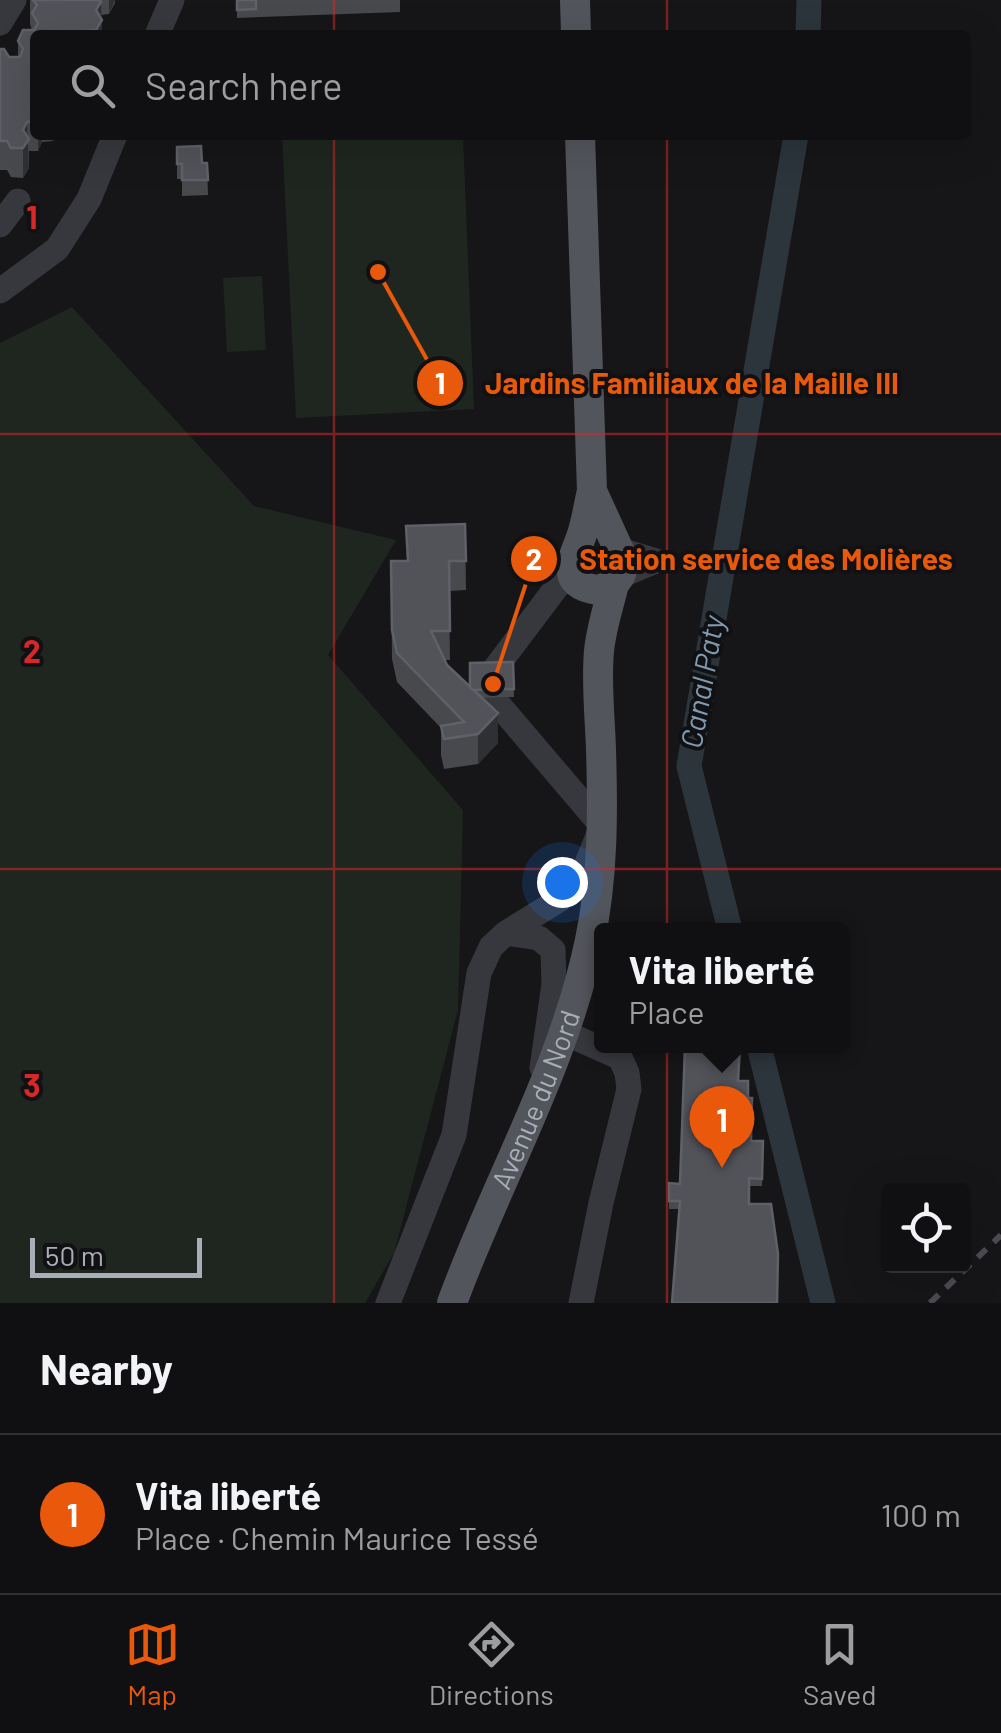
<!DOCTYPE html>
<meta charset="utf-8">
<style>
body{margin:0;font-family:Barlow,sans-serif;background:#19191b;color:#f1f3f6}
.controls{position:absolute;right:30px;bottom:30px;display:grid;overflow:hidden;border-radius:10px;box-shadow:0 10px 40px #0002}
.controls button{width:90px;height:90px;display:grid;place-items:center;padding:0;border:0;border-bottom:2px solid #303032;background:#101012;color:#f1f3f6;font:50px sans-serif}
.scale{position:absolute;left:30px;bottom:25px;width:172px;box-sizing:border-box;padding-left:10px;border:5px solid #a8adb8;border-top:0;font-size:28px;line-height:35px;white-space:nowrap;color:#a8adb8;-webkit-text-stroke:8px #111113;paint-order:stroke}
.you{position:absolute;left:562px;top:882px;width:35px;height:35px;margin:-25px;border:8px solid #fff;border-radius:50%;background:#1a73e8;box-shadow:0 0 0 15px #1a73e833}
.badge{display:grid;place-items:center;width:65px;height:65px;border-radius:50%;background:#ea580c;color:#fff;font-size:32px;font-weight:700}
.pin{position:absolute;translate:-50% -82px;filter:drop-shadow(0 2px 5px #0008)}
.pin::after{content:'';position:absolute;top:52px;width:35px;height:30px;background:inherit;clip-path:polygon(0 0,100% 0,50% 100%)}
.popup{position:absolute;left:594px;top:923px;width:255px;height:130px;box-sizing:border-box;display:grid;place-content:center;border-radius:10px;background:#101012;filter:drop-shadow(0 2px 8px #0005);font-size:32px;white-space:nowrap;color:#9c9d9f}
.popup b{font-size:38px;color:#f1f3f6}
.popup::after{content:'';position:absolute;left:50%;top:100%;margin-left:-20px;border:20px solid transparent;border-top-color:#101012}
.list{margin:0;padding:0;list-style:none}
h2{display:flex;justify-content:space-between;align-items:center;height:130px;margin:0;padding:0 40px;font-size:42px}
h2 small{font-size:32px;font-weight:400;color:#9c9d9f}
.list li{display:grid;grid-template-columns:65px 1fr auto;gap:30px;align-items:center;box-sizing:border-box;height:160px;padding:0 40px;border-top:2px solid #303032}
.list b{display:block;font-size:38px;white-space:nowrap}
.list p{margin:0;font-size:32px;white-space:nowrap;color:#9c9d9f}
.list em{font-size:32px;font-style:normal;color:#9c9d9f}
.icon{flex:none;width:55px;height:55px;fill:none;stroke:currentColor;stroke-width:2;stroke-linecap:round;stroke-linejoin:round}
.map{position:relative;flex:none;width:1001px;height:1303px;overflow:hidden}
.search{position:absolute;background:#101012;box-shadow:0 10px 40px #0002;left:30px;right:30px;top:30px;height:110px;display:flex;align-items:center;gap:25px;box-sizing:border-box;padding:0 35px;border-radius:10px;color:#9c9d9f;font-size:38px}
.sheet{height:290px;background:#101012}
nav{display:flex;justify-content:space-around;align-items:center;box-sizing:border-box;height:140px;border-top:2px solid #303032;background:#101012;font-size:28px;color:#9c9d9f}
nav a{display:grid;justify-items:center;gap:5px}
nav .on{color:#ea580c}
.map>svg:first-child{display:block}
.green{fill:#1e261f}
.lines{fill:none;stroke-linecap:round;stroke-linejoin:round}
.canal{stroke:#2c353c;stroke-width:25}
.minor{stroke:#37383d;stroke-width:25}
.major{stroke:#53555c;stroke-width:30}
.rail{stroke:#4a4c52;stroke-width:6;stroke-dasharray:12 10;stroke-linecap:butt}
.wall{fill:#47494d}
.shaded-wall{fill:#2f3033}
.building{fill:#525359;stroke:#5f6168;stroke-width:2.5}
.grid{fill:none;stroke:#d62828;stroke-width:2.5;stroke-opacity:0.55}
.labels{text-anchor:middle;stroke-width:8;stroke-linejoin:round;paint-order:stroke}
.street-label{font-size:28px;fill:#a8adb8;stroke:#111113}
.water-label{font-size:30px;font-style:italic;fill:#7f9bb3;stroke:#111113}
.grid-label{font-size:32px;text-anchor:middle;font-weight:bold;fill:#d62828;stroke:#111113;stroke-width:8;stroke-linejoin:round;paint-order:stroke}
.leader{fill:none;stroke:#e8590c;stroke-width:4}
.callout-dot{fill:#e8590c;stroke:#111113;stroke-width:4}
.mark-label{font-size:30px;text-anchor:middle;font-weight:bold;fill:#fff}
.callout-label{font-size:30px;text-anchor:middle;font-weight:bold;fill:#e8590c;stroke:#111113;stroke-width:8;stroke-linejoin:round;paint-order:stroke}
</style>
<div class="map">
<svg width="1001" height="1303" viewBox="0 0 1001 1303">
<rect width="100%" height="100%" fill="#161618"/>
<!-- green -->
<g class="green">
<polygon points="282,135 463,135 474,409 296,418"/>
<polygon points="262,276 266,350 227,352 223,278"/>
<polygon points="72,307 254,506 396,540 328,655 463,810 458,1010 394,1253 365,1303 0,1303 0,343"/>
</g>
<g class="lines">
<!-- canal -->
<g class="canal">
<polyline points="808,35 809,0"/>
<polyline points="730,930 689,766 796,135"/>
<polyline points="759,1046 823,1303"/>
</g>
<!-- minor -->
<g class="minor">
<polyline points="0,23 14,0"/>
<polyline points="157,35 172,0"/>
<polyline points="0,225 18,201"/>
<polyline points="0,291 57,249 89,199 115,135"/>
<polyline points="620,576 656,561 620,550"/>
<polyline points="494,670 571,568"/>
<polyline points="506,933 539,938 553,950 554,984 542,1068"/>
<polyline points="563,1032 619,1057"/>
<polyline points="388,1303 454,1135 479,973 491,947 506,933 559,900 582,876 602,826 493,698"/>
<polyline points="581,1303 601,1203 629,1089 627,1073 615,1046"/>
</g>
<!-- major -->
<g class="major">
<polyline points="575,0 576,35"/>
<path d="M580,135L592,491L623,559C624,577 615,586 597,590C561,584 571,563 580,540C586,525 588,507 592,491"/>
<path id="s1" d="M452,1303C496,1182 564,1067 590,940C603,878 603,813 601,750C600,717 596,683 599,651C601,629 609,605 614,584"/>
</g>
<!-- rail -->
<polyline class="rail" points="930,1303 1001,1235"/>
</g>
<!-- wall -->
<g class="wall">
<polygon points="30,0 115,0 115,3 109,14 101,15 102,35 35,35 35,135 56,135 53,141 42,142 38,151 29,151 29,168 23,178 11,177 7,170 0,170 0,49 9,57 18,57 18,41 32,30 30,24"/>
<polygon points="237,0 400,0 400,12 237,18"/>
<polygon points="177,147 202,163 207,163 208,195 182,196 182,179 177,179"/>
<polygon points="465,524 466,590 449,591 450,660 445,660 447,665 470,687 513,662 514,697 481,698 498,743 478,764 444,769 441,755 441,728 397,682 392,659 391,561 407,561 406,526"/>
<polygon points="739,1081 748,1098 751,1141 763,1141 762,1186 749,1186 679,1209 669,1209 669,1183 680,1184"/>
</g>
<!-- shaded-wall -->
<g class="shaded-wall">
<polygon points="96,0 101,2 102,35 96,35"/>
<polygon points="109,0 115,0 109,14"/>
<polygon points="27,122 29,168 23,178 23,130"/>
<polygon points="38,135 42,135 42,142 38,151"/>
<polygon points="498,713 498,743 478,764 478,734"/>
</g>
<!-- building -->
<g class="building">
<polygon points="33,0 100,0 101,2 96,10 102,20 96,30 86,31 84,35 35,35 35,122 27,122 23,130 29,139 23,148 11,148 7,141 0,141 0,49 4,49 9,57 20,57 23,49 18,41 23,30 34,30 38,23 32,13 37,5"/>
<polygon points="237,0 256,0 256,9 237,10"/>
<polygon points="201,146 202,163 207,163 208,180 182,180 182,164 177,164 177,147"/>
<polygon points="465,524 466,561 449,561 450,631 431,631 447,665 498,713 478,734 444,739 441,726 464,722 397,653 392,630 391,561 408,561 406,526"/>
<polygon points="513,662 514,689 473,690 470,687 470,663"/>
<polygon points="685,1046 740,1046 738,1081 748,1081 748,1098 752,1098 751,1141 763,1141 762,1179 749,1178 749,1204 771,1204 778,1254 777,1303 672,1303 680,1201 669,1201 669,1183 680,1184"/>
</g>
<!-- grid -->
<path class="grid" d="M334,0V35M667,0V35M334,135V1303M667,135V1303M0,434H1001M0,869H1001"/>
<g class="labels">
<!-- street labels -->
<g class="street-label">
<text dy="10" stroke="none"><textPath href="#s1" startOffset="220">Avenue du Nord</textPath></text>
</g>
<!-- water labels -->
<g class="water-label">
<text transform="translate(703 682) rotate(-80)" y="10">Canal Paty</text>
</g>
</g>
<g class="grid-label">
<text x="32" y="229">1</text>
<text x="32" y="663">2</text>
<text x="32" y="1097">3</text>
</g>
<!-- callouts -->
<path class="leader" d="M378 272L440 383M493 684L534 559"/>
<g class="callout-dot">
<circle cx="378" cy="272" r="10"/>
<circle cx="493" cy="684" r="10"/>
<circle cx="440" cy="383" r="25"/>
<circle cx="534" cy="559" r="25"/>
</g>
<g class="mark-label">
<text x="440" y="394">1</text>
<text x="534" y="570">2</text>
</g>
<g class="callout-label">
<text x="692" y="394">Jardins Familiaux de la Maille III</text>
<text x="766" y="570">Station service des Molières</text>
</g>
</svg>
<div class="controls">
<button><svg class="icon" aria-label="locate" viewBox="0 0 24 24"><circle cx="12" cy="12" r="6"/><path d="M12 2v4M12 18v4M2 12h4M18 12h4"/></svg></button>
</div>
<div class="scale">50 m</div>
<div class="you"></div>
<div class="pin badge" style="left:722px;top:1168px">1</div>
<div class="popup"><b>Vita liberté</b>Place</div>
<div class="search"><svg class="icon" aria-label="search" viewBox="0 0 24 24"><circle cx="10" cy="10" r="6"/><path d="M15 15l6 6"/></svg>Search here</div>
</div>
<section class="sheet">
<h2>Nearby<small></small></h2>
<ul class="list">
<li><span class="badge">1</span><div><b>Vita liberté</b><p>Place · Chemin Maurice Tessé</p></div><em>100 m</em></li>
</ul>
</section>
<nav>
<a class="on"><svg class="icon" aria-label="map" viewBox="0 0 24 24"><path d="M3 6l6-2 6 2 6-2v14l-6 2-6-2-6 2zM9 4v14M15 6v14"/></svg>Map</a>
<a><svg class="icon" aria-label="directions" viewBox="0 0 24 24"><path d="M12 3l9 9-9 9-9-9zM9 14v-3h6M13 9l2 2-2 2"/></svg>Directions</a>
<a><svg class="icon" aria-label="saved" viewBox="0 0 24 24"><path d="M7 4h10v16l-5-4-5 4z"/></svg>Saved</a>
</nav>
